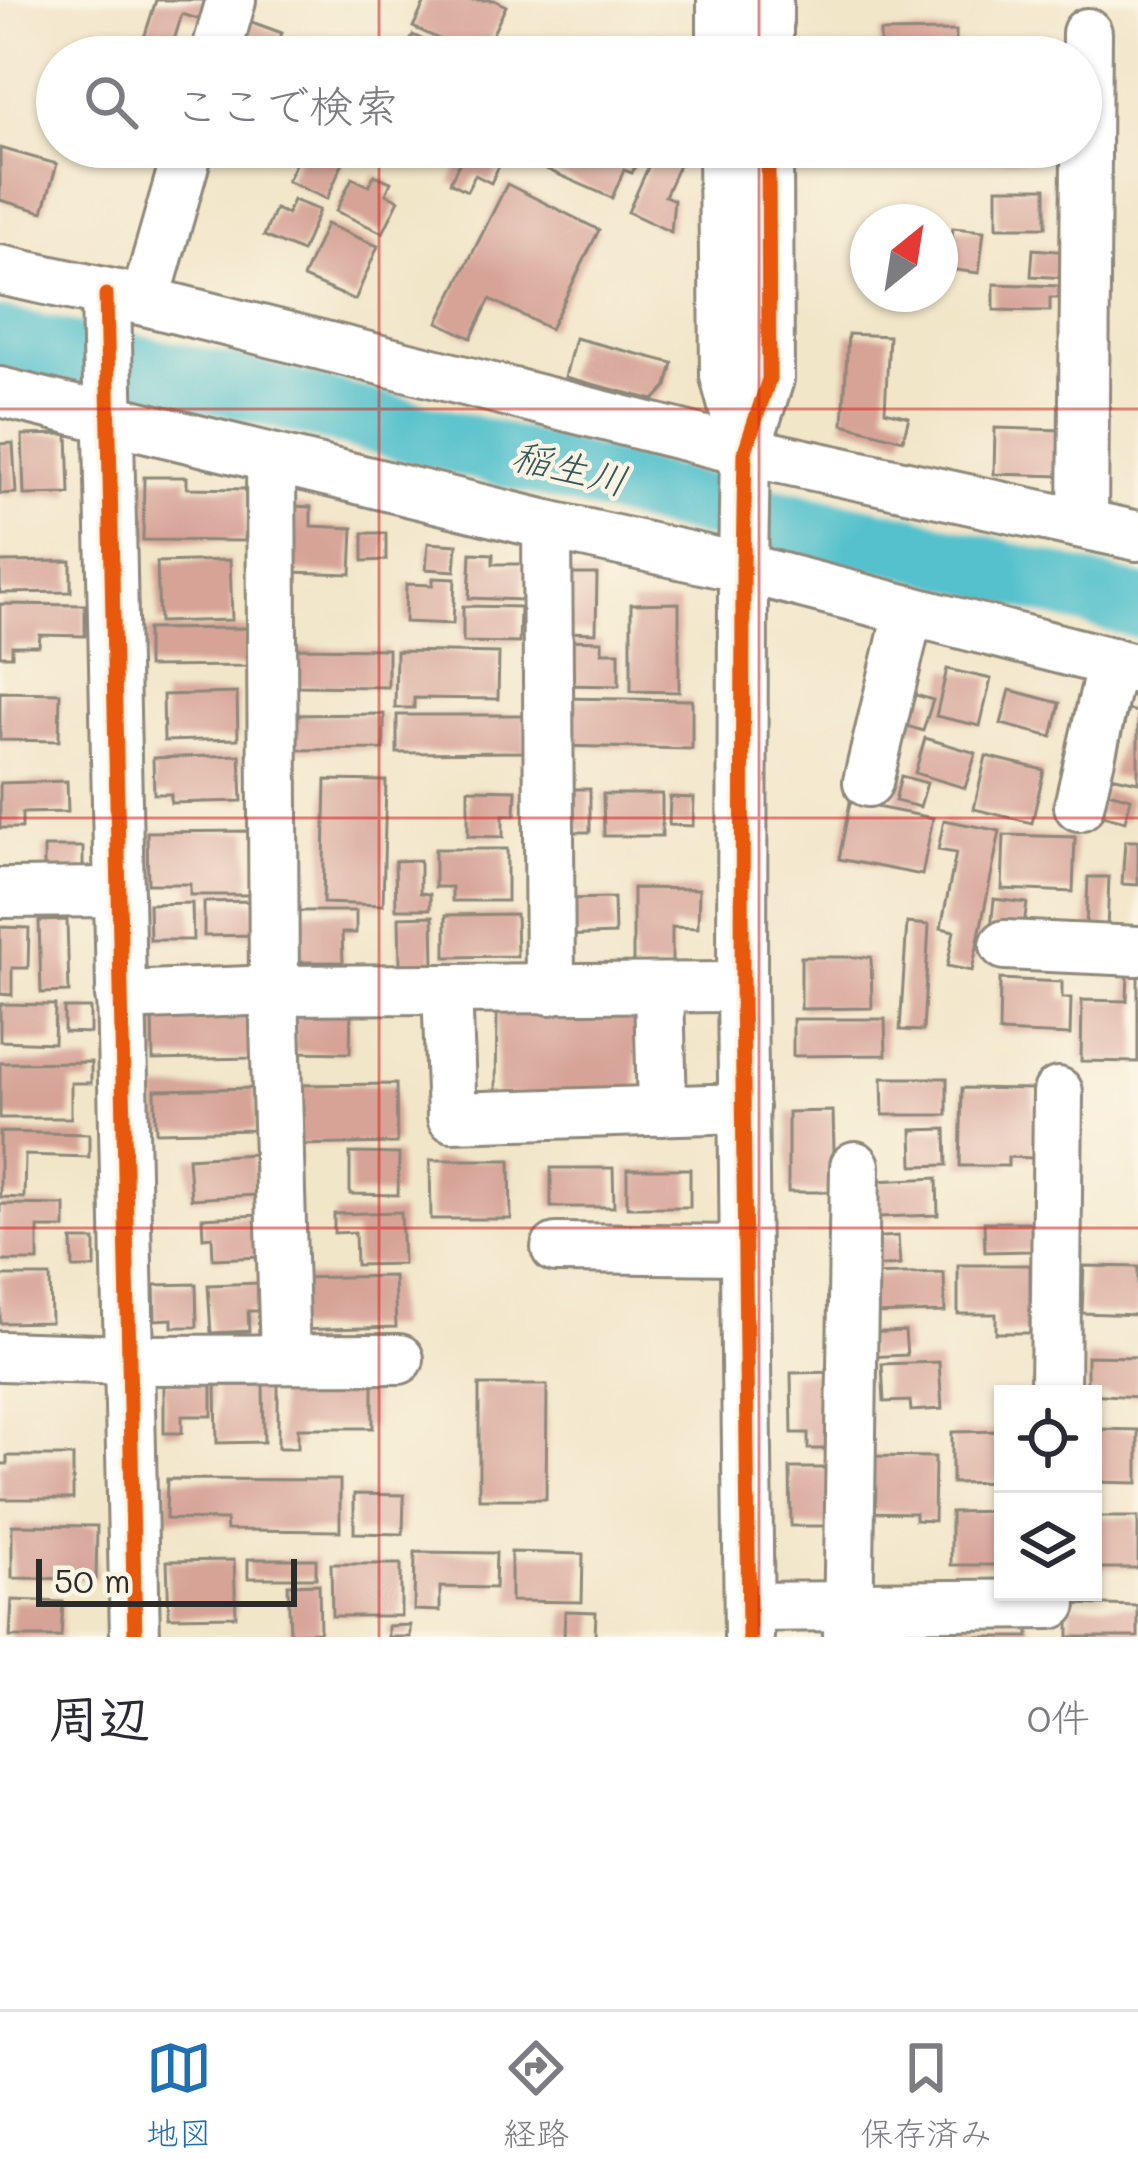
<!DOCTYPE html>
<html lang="ja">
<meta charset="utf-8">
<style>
body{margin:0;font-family:Mali,"Klee One",sans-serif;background:#f7f7f7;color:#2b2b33}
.controls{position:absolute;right:36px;bottom:36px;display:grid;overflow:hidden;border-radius:0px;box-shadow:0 3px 9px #0004}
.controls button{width:108px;height:108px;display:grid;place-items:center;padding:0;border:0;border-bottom:3px solid #e1e1e2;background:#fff;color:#2b2b33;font:60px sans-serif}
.compass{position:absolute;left:850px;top:204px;width:108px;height:108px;border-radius:50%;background:#fff;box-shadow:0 3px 9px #0004;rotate:30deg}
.scale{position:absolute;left:36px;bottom:30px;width:261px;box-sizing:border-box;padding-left:12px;border:6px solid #2b2b2b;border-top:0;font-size:33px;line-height:42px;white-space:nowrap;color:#2b2b2b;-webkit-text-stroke:9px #fcf5e5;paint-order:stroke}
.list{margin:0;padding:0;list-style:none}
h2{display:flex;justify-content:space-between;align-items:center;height:156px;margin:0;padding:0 48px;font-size:51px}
h2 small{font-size:39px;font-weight:400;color:#7c7c81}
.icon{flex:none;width:66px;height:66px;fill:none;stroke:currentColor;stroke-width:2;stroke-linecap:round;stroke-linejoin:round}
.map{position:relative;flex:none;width:1138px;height:1637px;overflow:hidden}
.search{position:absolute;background:#fff;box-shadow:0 3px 9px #0004;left:36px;right:36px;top:36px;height:132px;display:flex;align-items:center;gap:30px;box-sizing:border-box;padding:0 42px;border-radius:66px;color:#7c7c81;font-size:45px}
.sheet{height:372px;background:#fff}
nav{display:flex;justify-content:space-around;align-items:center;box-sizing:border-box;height:168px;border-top:3px solid #e1e1e2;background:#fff;font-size:33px;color:#7c7c81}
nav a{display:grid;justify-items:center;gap:6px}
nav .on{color:#1f6fb2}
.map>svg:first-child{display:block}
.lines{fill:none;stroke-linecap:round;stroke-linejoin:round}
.river{stroke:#54c1cc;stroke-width:63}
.building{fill:#d6a396}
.minor-casing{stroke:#8e887a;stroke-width:54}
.minor{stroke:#fff;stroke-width:48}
.cycleway-casing{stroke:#fcf5e5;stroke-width:22}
.cycleway{stroke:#e8590c;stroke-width:15}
.grid{fill:none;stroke:#d62828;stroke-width:3;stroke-opacity:0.55}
.labels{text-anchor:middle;stroke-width:9;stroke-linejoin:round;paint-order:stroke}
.water-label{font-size:39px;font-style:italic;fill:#37585b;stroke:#fcf5e5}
</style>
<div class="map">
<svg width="1138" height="1637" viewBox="0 0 1138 1637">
<rect width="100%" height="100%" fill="#fcf5e5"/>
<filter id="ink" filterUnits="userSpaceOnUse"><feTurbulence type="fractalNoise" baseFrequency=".00833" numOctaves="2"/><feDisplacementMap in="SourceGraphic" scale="24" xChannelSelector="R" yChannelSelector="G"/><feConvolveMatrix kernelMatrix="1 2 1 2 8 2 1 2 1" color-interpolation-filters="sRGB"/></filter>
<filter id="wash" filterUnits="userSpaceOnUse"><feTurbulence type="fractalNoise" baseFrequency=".004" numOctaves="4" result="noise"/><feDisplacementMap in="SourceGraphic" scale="48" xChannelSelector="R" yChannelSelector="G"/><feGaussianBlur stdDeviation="2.7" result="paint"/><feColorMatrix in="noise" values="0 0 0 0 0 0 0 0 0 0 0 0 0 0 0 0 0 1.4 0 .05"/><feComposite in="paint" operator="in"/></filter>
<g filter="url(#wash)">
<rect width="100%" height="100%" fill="#f2e6c9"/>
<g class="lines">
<!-- river -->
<polyline class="river" points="0,338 229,385 667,497 906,547 1138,607"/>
</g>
<g id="blocks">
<!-- building -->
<g class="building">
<polygon points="156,0 213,0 207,22 182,14 169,57 138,57"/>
<polygon points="426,0 494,0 506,6 482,57 478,57 413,27"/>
<polygon points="249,21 282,33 273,57 237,57"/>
<polygon points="956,31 956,57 880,57 880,32"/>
<polygon points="413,35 461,57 403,57"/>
<polygon points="986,45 1035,46 1035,57 986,57"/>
<polygon points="303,147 328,147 346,155 327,199 287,181"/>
<polygon points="467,147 508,147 491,183 475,175 467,191 450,182"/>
<polygon points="556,147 615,147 639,158 632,173 624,170 612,198 546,169"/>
<polygon points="986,147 1035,147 1036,160 986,160"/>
<polygon points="0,148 57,164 43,212 0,200"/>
<polygon points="654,154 679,165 665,196 674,200 671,232 628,212"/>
<polygon points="374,175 391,182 386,194 399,200 383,233 336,211 352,178 369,186"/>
<polygon points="507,184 599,230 550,329 490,299 471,338 438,322"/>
<rect x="997" y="188" width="49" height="39"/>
<polygon points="293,200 319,210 302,252 264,236 275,209 287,214"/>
<polygon points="326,224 378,246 355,300 303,278"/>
<polygon points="953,228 984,231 979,273 948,269"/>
<polygon points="1033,249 1069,252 1067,278 1031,276"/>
<polygon points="994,284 1059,286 1059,298 1050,298 1050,311 994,310"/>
<polygon points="848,334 889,336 885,411 909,417 903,440 843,424"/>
<polygon points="575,338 673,363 667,386 654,400 565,377"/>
<polygon points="995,428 1063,430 1062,476 994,474"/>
<polygon points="68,434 70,494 24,495 22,435"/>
<polygon points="13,443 16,493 0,494 0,444"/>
<polygon points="144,477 187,477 187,488 246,489 245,541 143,540"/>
<polygon points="293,506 311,507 311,526 353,528 351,574 291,572"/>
<polygon points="363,533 386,533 386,560 363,561"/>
<polygon points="428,543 457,545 455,571 426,569"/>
<polygon points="471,553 493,554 493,564 523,564 522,600 469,598"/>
<polygon points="230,560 232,620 159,622 157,562"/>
<polygon points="71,561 71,592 0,593 0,562"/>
<polygon points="564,574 597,574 596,633 563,632"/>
<polygon points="433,578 455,579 453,624 405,622 406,584 433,585"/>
<polygon points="679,603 679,692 631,691 631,604"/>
<polygon points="0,604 85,605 85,636 40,635 39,646 12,646 12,656 0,656"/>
<polygon points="463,606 520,607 519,643 463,642"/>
<polygon points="247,628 248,666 147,667 147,629"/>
<polygon points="562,640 602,641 602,652 619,652 619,686 561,685"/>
<polygon points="293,648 388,649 388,687 293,686"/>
<polygon points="396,651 499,653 498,699 414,698 414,708 395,708"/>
<polygon points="947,669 991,679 980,726 936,716"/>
<polygon points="1010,690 1060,703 1052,737 1001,724"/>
<polygon points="0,692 60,693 59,741 0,740"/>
<polygon points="237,693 238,739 164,741 163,695"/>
<polygon points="909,693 933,700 923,731 900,724"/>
<polygon points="559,698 692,700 692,749 558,746"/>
<polygon points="1128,710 1138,712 1138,782 1111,776"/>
<polygon points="384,714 384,749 287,750 286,715"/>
<polygon points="397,715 525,715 526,752 397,753"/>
<polygon points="925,738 976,753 965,788 915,773"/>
<polygon points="240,755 242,801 171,803 171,794 154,794 153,758"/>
<polygon points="986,756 1044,770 1032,823 974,809"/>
<polygon points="901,776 927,783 920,807 895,801"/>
<polygon points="326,780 386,781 383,905 323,903"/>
<polygon points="67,781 68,812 22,813 22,828 0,828 0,783"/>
<polygon points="468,789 516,790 515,815 503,815 503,837 468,836"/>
<rect x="566" y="789" width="24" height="43"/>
<polygon points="1104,791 1131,798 1125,821 1098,814"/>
<polygon points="603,794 662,794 662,836 604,836"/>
<polygon points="670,797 694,798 693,826 669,825"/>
<polygon points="850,802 933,818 922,875 839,859"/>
<polygon points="944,820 1000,831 972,971 947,966 954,931 941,928 956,853 938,850"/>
<polygon points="249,831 250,895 190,895 190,884 148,884 147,832"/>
<polygon points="1004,835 1075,837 1073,892 1002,889"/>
<polygon points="1125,841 1138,841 1138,885 1122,884"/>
<rect x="44" y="847" width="39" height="28"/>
<polygon points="435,849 507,849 507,901 452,901 452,887 435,887"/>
<polygon points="420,860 420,893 430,894 430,909 396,909 395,861"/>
<polygon points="1088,877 1109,877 1107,931 1086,930"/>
<polygon points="633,888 699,889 698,928 672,927 672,968 633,968"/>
<polygon points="614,898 615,934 559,936 558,899"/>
<polygon points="994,899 1027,903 1023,932 991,928"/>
<polygon points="254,901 255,935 204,936 204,902"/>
<polygon points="192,903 193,940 150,940 149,904"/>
<polygon points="287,911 356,911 356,933 342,933 343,962 287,962"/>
<polygon points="516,914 517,956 446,957 446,915"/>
<polygon points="433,916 434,964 400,965 399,917"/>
<polygon points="67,920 69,992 41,993 39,921"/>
<polygon points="907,923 929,925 923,1031 900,1030"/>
<polygon points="0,927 29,928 28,968 12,968 12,995 0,994"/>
<polygon points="801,957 871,957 872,1008 801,1009"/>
<polygon points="1128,971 1138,971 1138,1062 1081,1061 1082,1000 1127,1001"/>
<polygon points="1000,979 1062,982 1062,998 1071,998 1070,1035 999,1032"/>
<polygon points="0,1004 55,1005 54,1043 0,1041"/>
<polygon points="294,1007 351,1007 350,1053 294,1052"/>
<polygon points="64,1008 90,1008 90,1033 64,1032"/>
<polygon points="497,1010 637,1012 636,1097 496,1095"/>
<polygon points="253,1013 254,1058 153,1060 152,1014"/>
<polygon points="793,1019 885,1019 886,1055 793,1056"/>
<polygon points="91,1062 91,1083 71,1083 71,1118 0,1118 0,1063"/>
<polygon points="882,1078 947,1078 947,1115 883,1115"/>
<polygon points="396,1084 397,1143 295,1145 295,1085"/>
<polygon points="255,1088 256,1130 156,1132 155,1090"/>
<polygon points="962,1088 1034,1089 1033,1158 1008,1157 1008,1166 960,1166"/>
<polygon points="833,1111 835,1192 788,1192 788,1112"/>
<polygon points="946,1129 947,1165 913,1166 912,1130"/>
<polygon points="0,1132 89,1134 89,1157 25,1155 24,1198 0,1197"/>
<polygon points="350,1153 399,1154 398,1195 350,1194"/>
<polygon points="253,1154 255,1195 191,1199 188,1158"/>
<polygon points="430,1160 510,1160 511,1219 431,1219"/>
<polygon points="551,1168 613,1168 614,1207 551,1207"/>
<rect x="627" y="1169" width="63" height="38"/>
<polygon points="937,1178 938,1215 878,1217 876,1181"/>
<polygon points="0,1204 65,1205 65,1228 38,1228 38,1261 0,1261"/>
<polygon points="401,1212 403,1264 356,1265 355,1232 334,1233 334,1214"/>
<polygon points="259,1215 262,1257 213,1259 212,1237 203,1238 202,1218"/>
<polygon points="984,1222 1031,1222 1032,1251 985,1252"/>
<polygon points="898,1236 900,1265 870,1267 868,1238"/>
<polygon points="72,1240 95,1240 95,1268 73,1268"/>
<polygon points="958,1265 1030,1265 1030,1333 996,1333 996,1314 958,1314"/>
<polygon points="1084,1266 1138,1267 1138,1315 1082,1313"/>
<polygon points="944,1273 945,1312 867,1314 866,1275"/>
<polygon points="0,1276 50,1276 51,1322 0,1323"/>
<polygon points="394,1276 396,1327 295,1330 293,1278"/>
<polygon points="259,1283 260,1311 248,1311 249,1331 211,1333 208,1285"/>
<polygon points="196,1284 197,1327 172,1327 172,1319 155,1320 154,1285"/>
<polygon points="905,1331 907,1355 867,1357 865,1333"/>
<polygon points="1087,1356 1138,1357 1138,1397 1087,1394"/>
<polygon points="939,1362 942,1409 911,1411 910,1401 884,1402 882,1364"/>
<polygon points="838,1372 838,1449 808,1449 808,1433 792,1433 791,1373"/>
<polygon points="278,1377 373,1377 373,1428 298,1428 298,1448 278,1448"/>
<polygon points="164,1381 212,1381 212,1416 182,1416 182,1433 164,1433"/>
<polygon points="216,1385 263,1385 264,1442 217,1443"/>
<polygon points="479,1385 547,1385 546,1499 479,1499"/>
<polygon points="1093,1429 1138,1430 1138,1483 1093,1482"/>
<polygon points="1003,1431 1003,1482 952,1483 952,1432"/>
<polygon points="7,1456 73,1456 73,1499 0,1499 0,1464 7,1464"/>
<polygon points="865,1456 935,1457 934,1521 915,1520 915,1513 864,1512"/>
<polygon points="790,1468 831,1468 831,1526 791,1526"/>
<polygon points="167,1479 340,1480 340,1531 227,1530 226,1520 166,1519"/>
<polygon points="354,1494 404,1495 403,1534 354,1533"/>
<polygon points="1003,1511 1003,1565 951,1565 951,1512"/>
<rect x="1093" y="1517" width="45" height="51"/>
<polygon points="12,1525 97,1526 96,1579 12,1578"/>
<polygon points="415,1552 496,1553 495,1588 440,1587 440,1611 414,1610"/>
<polygon points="511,1552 583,1554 582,1602 511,1601"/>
<rect x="248" y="1559" width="68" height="19"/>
<polygon points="234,1560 236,1616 169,1617 167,1561"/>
<polygon points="331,1564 401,1564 401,1616 332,1616"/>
<polygon points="319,1584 320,1632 290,1633 288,1585"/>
<polygon points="12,1600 63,1602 61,1637 10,1637"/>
<polygon points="1069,1604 1138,1606 1138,1637 1069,1637"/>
<polygon points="565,1611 596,1612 595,1637 564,1637"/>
<rect x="862" y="1619" width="60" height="18"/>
<polygon points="1029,1622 1029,1637 949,1637 949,1623"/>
<polygon points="410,1625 410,1637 388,1637 388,1626"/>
</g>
</g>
</g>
<g filter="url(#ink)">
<use href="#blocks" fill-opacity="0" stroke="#8e887a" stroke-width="3"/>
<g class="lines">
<defs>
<g id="minor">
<polyline points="722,0 722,57"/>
<polyline points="768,0 768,57"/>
<polyline points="215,57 231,0"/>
<polyline points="723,147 725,376 745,451"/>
<polyline points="0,270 145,301 745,451 1138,536"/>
<polyline points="106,295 135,1637"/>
<polyline points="145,301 189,147"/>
<polyline points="0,392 547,525 743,568 1138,669"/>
<polyline points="271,459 274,990 285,1358"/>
<polyline points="1083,523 1087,33"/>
<polyline points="547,525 550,990"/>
<polyline points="868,782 909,610"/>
<polyline points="1079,806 1112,662"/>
<polyline points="0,893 118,892"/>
<polyline points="1005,945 1138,951"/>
<polyline points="659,988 662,1111"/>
<polyline points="447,989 452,1117 744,1108"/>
<polyline points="120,996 274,990 742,987"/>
<polyline points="556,1248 745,1250"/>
<polyline points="0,1356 130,1360 399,1359"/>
<polyline points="1055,1394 1058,1092"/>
<polyline points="749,1607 1052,1604"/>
<polyline points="749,1637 742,987 743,568 745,451 769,379 768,147"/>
<polyline points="848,1637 855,1166"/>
</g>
</defs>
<!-- minor casing -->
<use href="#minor" class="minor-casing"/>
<!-- minor -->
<use href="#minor" class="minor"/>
<defs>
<g id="cycleway">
<polyline points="106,295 135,1637"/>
<polyline points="749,1637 742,987 743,568 745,451 769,379 768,147"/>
</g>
</defs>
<!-- cycleway casing -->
<use href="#cycleway" class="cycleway-casing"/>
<!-- cycleway -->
<use href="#cycleway" class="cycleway"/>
</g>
</g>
<!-- grid -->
<path class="grid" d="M379,0V57M759,0V57M379,147V1637M759,147V1637M0,409H1138M0,818H1138M0,1228H1138"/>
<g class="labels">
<!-- water labels -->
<g class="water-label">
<text transform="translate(570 468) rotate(14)" y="14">稲生川</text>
</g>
</g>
</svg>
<div class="controls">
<button><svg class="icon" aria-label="locate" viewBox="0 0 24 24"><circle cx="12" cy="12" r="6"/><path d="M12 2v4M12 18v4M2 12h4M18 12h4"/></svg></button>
<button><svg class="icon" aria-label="layers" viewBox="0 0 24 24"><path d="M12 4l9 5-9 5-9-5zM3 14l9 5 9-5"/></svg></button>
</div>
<svg class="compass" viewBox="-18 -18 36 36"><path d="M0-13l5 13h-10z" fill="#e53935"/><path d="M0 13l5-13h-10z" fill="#7c7c81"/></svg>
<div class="scale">50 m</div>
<div class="search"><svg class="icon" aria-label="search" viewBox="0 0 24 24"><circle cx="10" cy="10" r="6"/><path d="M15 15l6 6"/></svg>ここで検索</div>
</div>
<section class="sheet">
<h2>周辺<small>0件</small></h2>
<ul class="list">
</ul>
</section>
<nav>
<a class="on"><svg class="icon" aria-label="map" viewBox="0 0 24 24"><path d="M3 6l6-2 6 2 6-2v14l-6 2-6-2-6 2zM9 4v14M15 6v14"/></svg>地図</a>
<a><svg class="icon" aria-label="directions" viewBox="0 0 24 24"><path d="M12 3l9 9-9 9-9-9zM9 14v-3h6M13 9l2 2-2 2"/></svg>経路</a>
<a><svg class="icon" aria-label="saved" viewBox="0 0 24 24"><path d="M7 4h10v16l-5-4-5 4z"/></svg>保存済み</a>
</nav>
